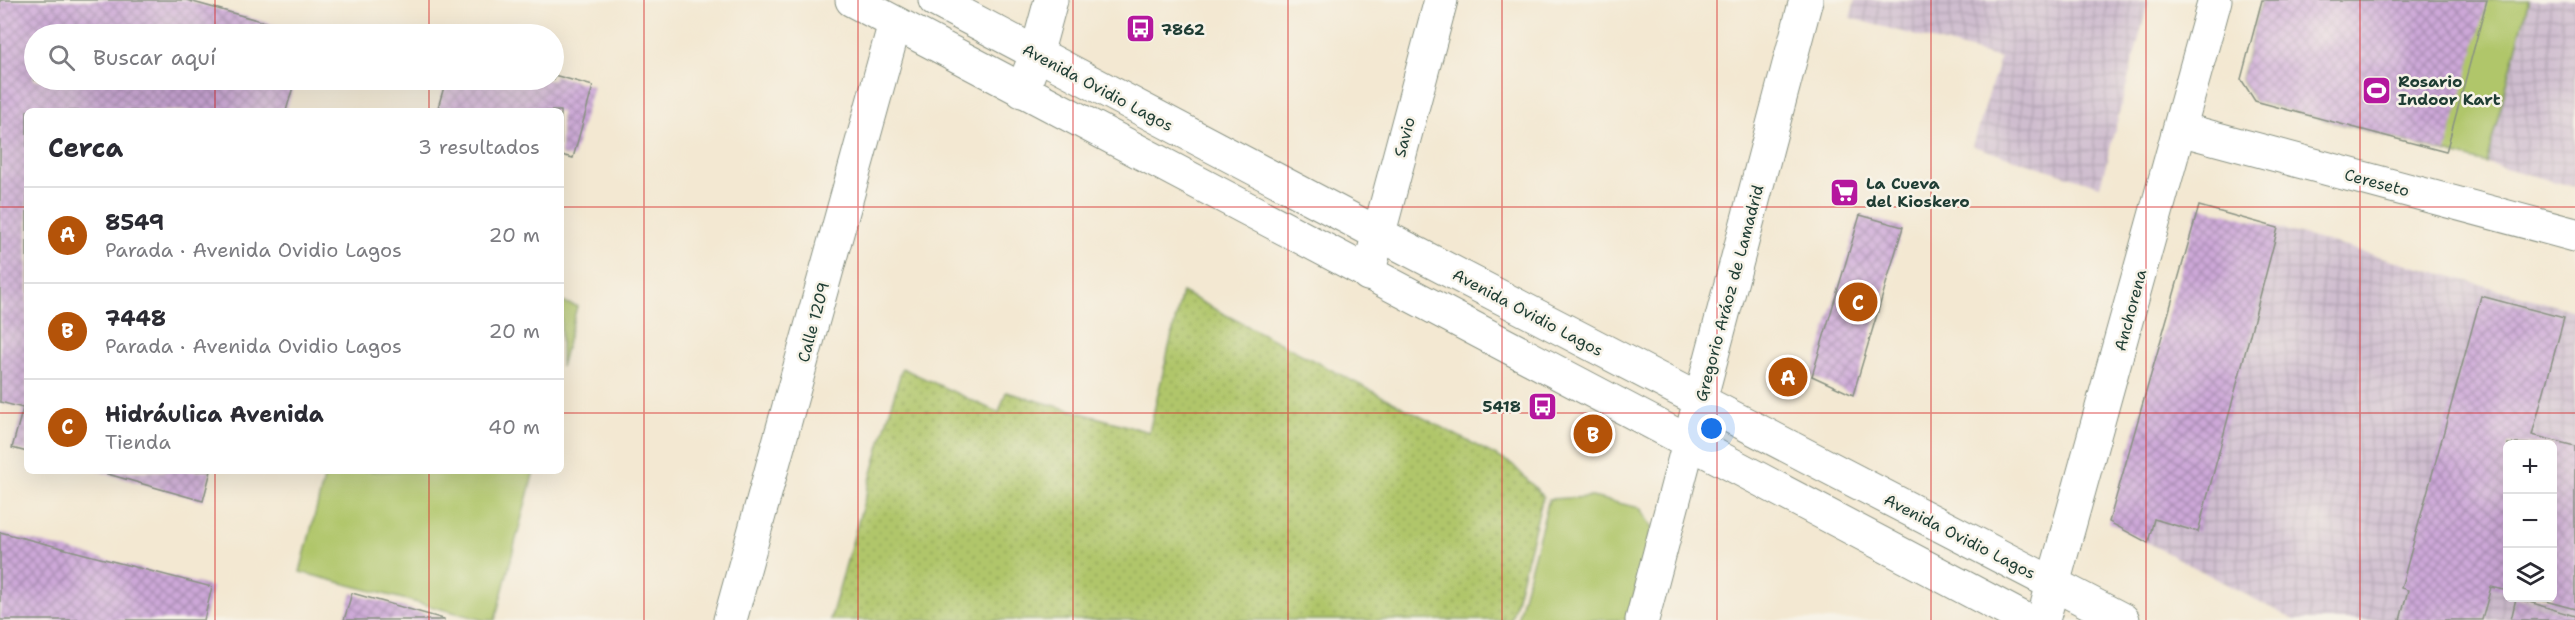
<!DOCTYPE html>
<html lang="es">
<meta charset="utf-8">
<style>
body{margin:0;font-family:"Shantell Sans",sans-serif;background:#f7f7f7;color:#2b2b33}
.controls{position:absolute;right:18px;bottom:18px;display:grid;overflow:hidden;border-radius:9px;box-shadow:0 6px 24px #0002}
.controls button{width:54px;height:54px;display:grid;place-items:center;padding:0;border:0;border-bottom:2px solid #e1e1e2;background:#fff;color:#2b2b33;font:30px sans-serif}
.you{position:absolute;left:1712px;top:429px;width:21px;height:21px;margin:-15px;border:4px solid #fff;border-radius:50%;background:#1a73e8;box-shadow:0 0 0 9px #1a73e833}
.badge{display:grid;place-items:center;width:39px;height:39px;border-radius:50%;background:#b45309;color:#fff;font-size:20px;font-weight:700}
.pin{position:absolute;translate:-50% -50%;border:3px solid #fff;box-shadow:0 2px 6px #0006}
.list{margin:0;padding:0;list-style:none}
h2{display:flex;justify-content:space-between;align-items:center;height:78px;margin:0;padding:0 24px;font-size:26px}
h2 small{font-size:20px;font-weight:400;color:#7c7c81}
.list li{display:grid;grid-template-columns:39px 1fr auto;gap:18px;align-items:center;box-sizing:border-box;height:96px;padding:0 24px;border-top:2px solid #e1e1e2}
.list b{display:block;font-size:22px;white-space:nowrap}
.list p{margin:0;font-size:20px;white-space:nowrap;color:#7c7c81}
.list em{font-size:20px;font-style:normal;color:#7c7c81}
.icon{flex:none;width:33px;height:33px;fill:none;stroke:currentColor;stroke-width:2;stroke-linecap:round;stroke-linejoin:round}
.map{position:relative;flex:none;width:2575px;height:620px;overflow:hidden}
.search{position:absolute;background:#fff;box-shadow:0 6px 24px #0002;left:24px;top:24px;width:540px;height:66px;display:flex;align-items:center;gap:15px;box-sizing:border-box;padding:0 21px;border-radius:33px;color:#7c7c81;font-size:22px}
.panel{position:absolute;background:#fff;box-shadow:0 6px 24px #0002;left:24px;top:108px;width:540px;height:366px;border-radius:9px}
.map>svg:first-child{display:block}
.industrial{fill:url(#industrial-grid);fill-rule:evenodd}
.grass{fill:url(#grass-dots);stroke:#68824f;stroke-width:1.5}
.park{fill:#b0c66a;stroke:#68824f;stroke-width:1.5}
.building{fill:url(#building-cross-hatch)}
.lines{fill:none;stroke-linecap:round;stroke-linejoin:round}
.minor-casing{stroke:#899283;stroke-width:35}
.major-casing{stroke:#899283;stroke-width:35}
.minor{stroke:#fff;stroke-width:33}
.major{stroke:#fff;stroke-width:33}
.grid{fill:none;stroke:#d62828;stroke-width:1.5;stroke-opacity:0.55}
.labels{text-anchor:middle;stroke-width:5;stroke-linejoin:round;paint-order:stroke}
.poi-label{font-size:16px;font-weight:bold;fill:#1f3d34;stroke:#f7f3e8;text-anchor:start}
.street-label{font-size:16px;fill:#1f3d34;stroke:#f7f3e8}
</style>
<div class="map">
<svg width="2575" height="620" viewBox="0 0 2575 620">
<defs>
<pattern id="industrial-grid" width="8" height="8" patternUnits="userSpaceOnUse" patternTransform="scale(1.5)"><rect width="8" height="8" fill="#cfbdcf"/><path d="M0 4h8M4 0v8" fill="none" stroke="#b1a3b2"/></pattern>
<pattern id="grass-dots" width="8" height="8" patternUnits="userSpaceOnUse" patternTransform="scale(1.5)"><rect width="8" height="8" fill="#b0c66a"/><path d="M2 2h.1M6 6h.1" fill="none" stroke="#8fa258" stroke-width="1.8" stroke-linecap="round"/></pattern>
<pattern id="building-cross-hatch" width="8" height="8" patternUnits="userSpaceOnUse" patternTransform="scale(1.5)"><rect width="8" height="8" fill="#cda8d8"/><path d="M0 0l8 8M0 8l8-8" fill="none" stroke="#a68ab0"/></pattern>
</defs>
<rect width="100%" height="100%" fill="#f7f3e8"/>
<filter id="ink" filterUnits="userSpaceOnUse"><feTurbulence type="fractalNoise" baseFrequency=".0167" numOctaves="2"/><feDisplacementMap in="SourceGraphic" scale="12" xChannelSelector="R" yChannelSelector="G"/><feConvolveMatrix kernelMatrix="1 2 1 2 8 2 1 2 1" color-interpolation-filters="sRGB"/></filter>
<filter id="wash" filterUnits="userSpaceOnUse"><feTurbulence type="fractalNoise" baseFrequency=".008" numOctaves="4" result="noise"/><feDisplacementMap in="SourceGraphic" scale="24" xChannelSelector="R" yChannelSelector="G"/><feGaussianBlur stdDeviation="1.35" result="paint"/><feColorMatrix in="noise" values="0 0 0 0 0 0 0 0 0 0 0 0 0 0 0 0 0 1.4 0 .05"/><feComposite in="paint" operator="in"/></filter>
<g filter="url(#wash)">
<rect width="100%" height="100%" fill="#f3e8d2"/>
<!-- industrial -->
<g class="industrial">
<polygon points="1855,0 2149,0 2100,186 1973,146 2000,58 1850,18"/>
<polygon points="2529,0 2575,0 2575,187 2486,163"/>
<path d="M2199,206L2575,311V616L2517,598L2511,620H2294L2109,522ZM2508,444H2552V598H2508Z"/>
</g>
<!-- grass -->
<polygon class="grass" points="1182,292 1512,464 1543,496 1511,620 830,620 902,368 999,413 1006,392 1149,432"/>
<!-- park -->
<g class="park">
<polygon points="2262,0 2529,0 2486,163 2255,101 2241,79"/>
<polygon points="561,302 577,306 561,367"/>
<polygon points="326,471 534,471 495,620 483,620 300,572"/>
<polygon points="1592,497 1640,508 1652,528 1628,620 1517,620 1549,499"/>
</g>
<g id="blocks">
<!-- building -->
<g class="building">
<polygon points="0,0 186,0 307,34 34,34 34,80 295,80 286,111 27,111 27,452 12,448 23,408 0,402"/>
<polygon points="2262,0 2487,0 2446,152 2255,101 2241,79"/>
<polygon points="554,75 593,86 573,158 561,155 561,111 437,111 446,80 554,80"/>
<polygon points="2199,206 2278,228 2198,532 2154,519 2148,543 2109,522"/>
<polygon points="1860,215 1903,227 1853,395 1812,376"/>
<polygon points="2481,296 2564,318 2532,435 2575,446 2575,609 2534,598 2552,598 2552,444 2508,444 2508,591 2491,587 2482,620 2400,620 2408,590 2401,588"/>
<polygon points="97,471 211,471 203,501"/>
<polygon points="0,532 212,587 204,620 0,620"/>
<polygon points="352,593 444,619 444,620 344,620"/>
<polygon points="2516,598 2575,616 2575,620 2511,620"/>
</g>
</g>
</g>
<g filter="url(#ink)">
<use href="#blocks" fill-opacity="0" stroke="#899283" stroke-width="1.5"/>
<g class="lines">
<defs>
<g id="minor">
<polyline points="1022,91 1036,55 1051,0"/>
<polyline points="2180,129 2575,235"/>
<polyline points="1368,274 1441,0"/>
<polyline points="730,620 895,23"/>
<polyline points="1642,620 1806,0"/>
<polyline points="2043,620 2215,0"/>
</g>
<g id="major">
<polyline points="852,0 2026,620"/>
<polyline points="935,0 1379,234 2123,620"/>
</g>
</defs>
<!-- minor casing -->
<use href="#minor" class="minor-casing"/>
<!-- major casing -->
<use href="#major" class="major-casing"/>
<!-- minor -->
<use href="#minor" class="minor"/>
<!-- major -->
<use href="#major" class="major"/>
</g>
</g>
<!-- grid -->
<path class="grid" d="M215,0V34M429,0V34M644,0V620M858,0V620M1073,0V620M1288,0V620M1502,0V620M1717,0V620M1931,0V620M2146,0V620M2360,0V620M215,80V111M429,80V111M0,207H27M561,207H2575M0,413H27M561,413H2575M215,471V620M429,471V620"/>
<!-- icons -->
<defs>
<symbol id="bus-square" viewBox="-11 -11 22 22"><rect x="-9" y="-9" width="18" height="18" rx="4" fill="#b5179e" stroke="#f7f3e8"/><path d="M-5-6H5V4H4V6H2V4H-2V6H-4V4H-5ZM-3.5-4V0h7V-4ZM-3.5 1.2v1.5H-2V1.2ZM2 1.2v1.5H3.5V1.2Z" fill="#fff"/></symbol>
<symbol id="stadium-square" viewBox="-11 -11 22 22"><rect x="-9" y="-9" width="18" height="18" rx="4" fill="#b5179e" stroke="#f7f3e8"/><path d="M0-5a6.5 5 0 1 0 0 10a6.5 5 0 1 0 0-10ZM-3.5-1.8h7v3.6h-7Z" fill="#fff"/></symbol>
<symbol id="supermarket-square" viewBox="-11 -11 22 22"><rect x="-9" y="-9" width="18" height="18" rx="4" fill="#b5179e" stroke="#f7f3e8"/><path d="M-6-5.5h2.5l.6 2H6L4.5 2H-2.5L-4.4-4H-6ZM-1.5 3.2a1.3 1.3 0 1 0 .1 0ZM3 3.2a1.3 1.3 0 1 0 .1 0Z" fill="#fff"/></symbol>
</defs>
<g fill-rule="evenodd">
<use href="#bus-square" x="1124" y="12" width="33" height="33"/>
<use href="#stadium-square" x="2360" y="74" width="33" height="33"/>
<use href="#supermarket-square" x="1828" y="176" width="33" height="33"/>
<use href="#bus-square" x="1526" y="390" width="33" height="33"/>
</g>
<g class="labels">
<!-- poi labels -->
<g class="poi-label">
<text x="1161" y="35">7862</text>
<text x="2398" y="87">Rosario<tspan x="2398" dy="18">Indoor Kart</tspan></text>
<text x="1866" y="189">La Cueva<tspan x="1866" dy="18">del Kioskero</tspan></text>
<text x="1521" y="412" text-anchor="end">5418</text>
</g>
<!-- street labels -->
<g class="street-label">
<text transform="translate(1098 87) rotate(28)" y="6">Avenida Ovidio Lagos</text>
<text transform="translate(1404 137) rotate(-75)" y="6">Savio</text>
<text transform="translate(2377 182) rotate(15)" y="6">Cereseto</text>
<text transform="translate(1729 293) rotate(-75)" y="6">Gregorio Aráoz de Lamadrid</text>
<text transform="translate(2130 310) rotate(-75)" y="6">Anchorena</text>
<text transform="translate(1528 312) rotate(28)" y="6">Avenida Ovidio Lagos</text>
<text transform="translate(813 322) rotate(-75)" y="6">Calle 1209</text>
<text transform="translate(1960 536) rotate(27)" y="6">Avenida Ovidio Lagos</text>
</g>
</g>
</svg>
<div class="controls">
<button>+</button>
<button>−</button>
<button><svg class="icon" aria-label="layers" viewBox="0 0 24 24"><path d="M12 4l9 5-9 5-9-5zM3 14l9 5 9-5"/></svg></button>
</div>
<div class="you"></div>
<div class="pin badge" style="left:1788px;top:377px">A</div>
<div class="pin badge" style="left:1593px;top:434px">B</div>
<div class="pin badge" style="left:1858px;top:302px">C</div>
<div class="search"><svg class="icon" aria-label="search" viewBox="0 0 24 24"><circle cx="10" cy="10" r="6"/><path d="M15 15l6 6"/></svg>Buscar aquí</div>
<section class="panel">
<h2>Cerca<small>3 resultados</small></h2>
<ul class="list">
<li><span class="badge">A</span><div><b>8549</b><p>Parada · Avenida Ovidio Lagos</p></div><em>20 m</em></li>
<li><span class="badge">B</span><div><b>7448</b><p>Parada · Avenida Ovidio Lagos</p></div><em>20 m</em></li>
<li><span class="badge">C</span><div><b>Hidráulica Avenida</b><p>Tienda</p></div><em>40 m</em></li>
</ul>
</section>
</div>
